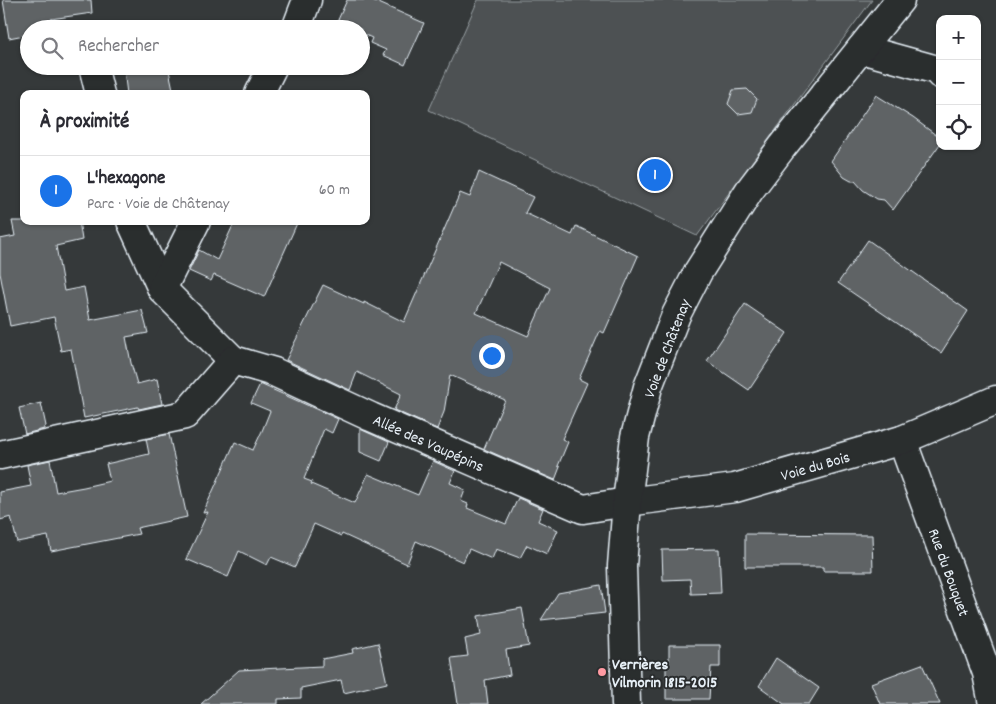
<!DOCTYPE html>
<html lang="fr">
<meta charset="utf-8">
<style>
body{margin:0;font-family:Dekko,sans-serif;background:#f7f7f7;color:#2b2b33}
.controls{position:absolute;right:15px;top:15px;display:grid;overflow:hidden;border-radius:10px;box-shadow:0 1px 4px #0004}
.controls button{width:45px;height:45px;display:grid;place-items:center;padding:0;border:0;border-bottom:1px solid #e1e1e2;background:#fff;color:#2b2b33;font:25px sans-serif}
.you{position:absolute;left:491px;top:355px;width:18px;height:18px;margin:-12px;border:4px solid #fff;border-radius:50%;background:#1a73e8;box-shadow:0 0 0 8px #1a73e833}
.badge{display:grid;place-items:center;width:32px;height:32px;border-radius:50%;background:#1a73e8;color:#fff;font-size:16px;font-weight:700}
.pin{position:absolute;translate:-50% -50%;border:2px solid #fff;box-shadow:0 1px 5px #0006}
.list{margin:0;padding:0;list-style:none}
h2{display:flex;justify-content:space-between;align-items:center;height:65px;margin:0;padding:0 20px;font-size:21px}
h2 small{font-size:16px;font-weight:400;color:#7c7c81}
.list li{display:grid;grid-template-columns:32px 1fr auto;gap:15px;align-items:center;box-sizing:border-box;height:70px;padding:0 20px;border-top:1px solid #e1e1e2}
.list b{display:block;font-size:19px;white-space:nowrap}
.list p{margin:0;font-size:16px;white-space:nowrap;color:#7c7c81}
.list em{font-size:16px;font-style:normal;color:#7c7c81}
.icon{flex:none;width:28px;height:28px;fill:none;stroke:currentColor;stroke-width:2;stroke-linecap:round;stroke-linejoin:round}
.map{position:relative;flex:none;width:996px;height:704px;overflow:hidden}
.search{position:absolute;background:#fff;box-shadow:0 1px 4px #0004;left:20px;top:20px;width:350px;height:55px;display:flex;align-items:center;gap:12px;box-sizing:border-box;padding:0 18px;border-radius:28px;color:#7c7c81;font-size:19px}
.panel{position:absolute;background:#fff;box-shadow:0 1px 4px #0004;left:20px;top:90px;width:350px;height:135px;border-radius:10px}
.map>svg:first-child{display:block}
.green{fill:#4d5152;stroke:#9aa1a5}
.building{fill:#5f6365;stroke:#e8f1f8;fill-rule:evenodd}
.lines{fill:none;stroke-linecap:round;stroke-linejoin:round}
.minor-casing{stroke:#e8f1f8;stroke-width:31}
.minor{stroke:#2a2d2e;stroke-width:28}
.poi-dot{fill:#ff9aa2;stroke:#2a2d2e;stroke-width:2}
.labels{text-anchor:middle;stroke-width:4;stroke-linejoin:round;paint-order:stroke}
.street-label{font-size:16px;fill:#e8f1f8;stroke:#2a2d2e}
.poi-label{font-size:16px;font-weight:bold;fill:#e8f1f8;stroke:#2a2d2e;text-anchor:start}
</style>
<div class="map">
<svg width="996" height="704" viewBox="0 0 996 704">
<rect width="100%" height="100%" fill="#35393a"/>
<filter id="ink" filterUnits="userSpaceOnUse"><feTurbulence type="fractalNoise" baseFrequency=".02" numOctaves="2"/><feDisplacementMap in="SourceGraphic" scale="10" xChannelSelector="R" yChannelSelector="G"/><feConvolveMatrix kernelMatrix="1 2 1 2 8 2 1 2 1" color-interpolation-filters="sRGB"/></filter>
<g filter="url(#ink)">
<!-- green -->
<polygon class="green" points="478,0 872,0 697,236 429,110"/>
<!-- building -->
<g class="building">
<polygon points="3,0 91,0 92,13 51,19 53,29 29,29 29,34 9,38"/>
<polygon points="347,0 372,0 424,23 405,65 383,55 386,50 370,43 372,38 361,33 361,29 351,29 337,22"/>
<polygon points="145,66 168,66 174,94 127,94 124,70"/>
<polygon points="747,89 757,99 752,112 738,114 728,104 733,90"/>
<polygon points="876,95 913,118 940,138 940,144 893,210 884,200 877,199 863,190 855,181 851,181 844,177 831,161"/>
<path d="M479,172L533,197L525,213L572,235L576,226L638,256L604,333L600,331L579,379L587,383L562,439L568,442L558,466L560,467L555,480L484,449L505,400L450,375L444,412L437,429L394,410L401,394L357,372L350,390L286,360L323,285L364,304V302L404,322L460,193L470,197ZM499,262L550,288L528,336L476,313Z"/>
<polygon points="12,221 79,221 82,240 56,246 64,291 84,287 90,320 142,310 148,333 126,337 131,363 137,384 157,379 162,404 139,409 138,407 84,418 71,349 61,351 54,317 10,326 0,273 0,239 15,236"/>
<polygon points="235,221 298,221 264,297 214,275 211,281 189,271 199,250 217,260"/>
<polygon points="868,240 968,311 941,353 838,283"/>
<polygon points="745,304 787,333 749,390 707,361"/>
<polygon points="260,384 338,419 332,433 324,429 304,479 312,482 311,484 355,503 368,474 418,495 433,461 455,471 450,483 465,490 461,501 468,504 467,508 506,524 518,498 543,509 538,521 558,530 547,554 527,545 520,558 496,549 492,559 469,549 463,562 416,541 407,564 342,534 341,536 314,524 295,567 271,557 267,565 239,551 228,577 186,559 208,512 203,513 235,442 253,450 262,431 270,411 251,403"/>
<polygon points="41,403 46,426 44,427 44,429 25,434 19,408"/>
<polygon points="360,429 389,442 381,461 360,452"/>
<polygon points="169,434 187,517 137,528 139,534 51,551 48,536 17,542 11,517 0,520 0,492 31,486 27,465 50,460 56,492 84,487 110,481 106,464 149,454 146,439"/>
<polygon points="745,534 872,535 873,571 823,571 823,567 745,567"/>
<polygon points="719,549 721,593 691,594 690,579 663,580 662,550"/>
<polygon points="601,585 605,613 541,620 558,593"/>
<polygon points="522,608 529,646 506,650 510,675 485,680 488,704 458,704 451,658 468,656 465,639 481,635 478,616"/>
<polygon points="378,643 387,683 344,693 341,680 301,688 301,698 278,699 278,704 201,704 239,670 322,666 322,659 353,653 352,649"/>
<polygon points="669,645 720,645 720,667 711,667 709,699 666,699 666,667 669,667"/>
<polygon points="776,658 819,688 809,704 784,704 759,686"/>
<polygon points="922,664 940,704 880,704 871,683"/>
</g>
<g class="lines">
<defs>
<g id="minor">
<polyline points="296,29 307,0"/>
<polyline points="861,49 937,70 940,74"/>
<polyline points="94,70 100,94"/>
<polyline points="259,94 273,66"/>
<polyline points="131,221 162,289"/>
<polyline points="196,221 162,289 233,360"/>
<polyline points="902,440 987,673 993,704"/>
<polyline points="0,455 185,415 233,360 274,372 371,417 583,509 627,502 735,488 902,440 996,400"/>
<polyline points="626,704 622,566 627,502 635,437 648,387 676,315 698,272 749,191 783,146 900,0"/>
</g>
</defs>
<!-- minor casing -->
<use href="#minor" class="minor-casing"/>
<!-- minor -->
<use href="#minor" class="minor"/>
</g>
</g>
<!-- markers -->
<circle class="poi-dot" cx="602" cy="672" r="5"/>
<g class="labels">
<!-- street labels -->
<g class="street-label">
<text transform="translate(666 348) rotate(-69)" y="6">Voie de Châtenay</text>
<text transform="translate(429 442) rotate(24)" y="6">Allée des Vaupépins</text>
<text transform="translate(815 465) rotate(-16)" y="6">Voie du Bois</text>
<text transform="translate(950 572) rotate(70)" y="6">Rue du Bouquet</text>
</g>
<!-- poi labels -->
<g class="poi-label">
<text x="612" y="669">Verrières<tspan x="612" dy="18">Vilmorin 1815-2015</tspan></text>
</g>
</g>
</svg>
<div class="controls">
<button>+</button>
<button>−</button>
<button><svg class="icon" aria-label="locate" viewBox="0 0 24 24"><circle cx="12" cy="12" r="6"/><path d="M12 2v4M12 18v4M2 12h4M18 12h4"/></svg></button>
</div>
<div class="you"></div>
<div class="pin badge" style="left:655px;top:175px">1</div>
<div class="search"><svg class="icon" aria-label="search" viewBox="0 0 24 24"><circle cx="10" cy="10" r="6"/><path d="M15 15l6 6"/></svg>Rechercher</div>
<section class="panel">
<h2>À proximité<small></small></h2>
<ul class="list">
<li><span class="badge">1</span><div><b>L'hexagone</b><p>Parc · Voie de Châtenay</p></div><em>60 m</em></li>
</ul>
</section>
</div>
